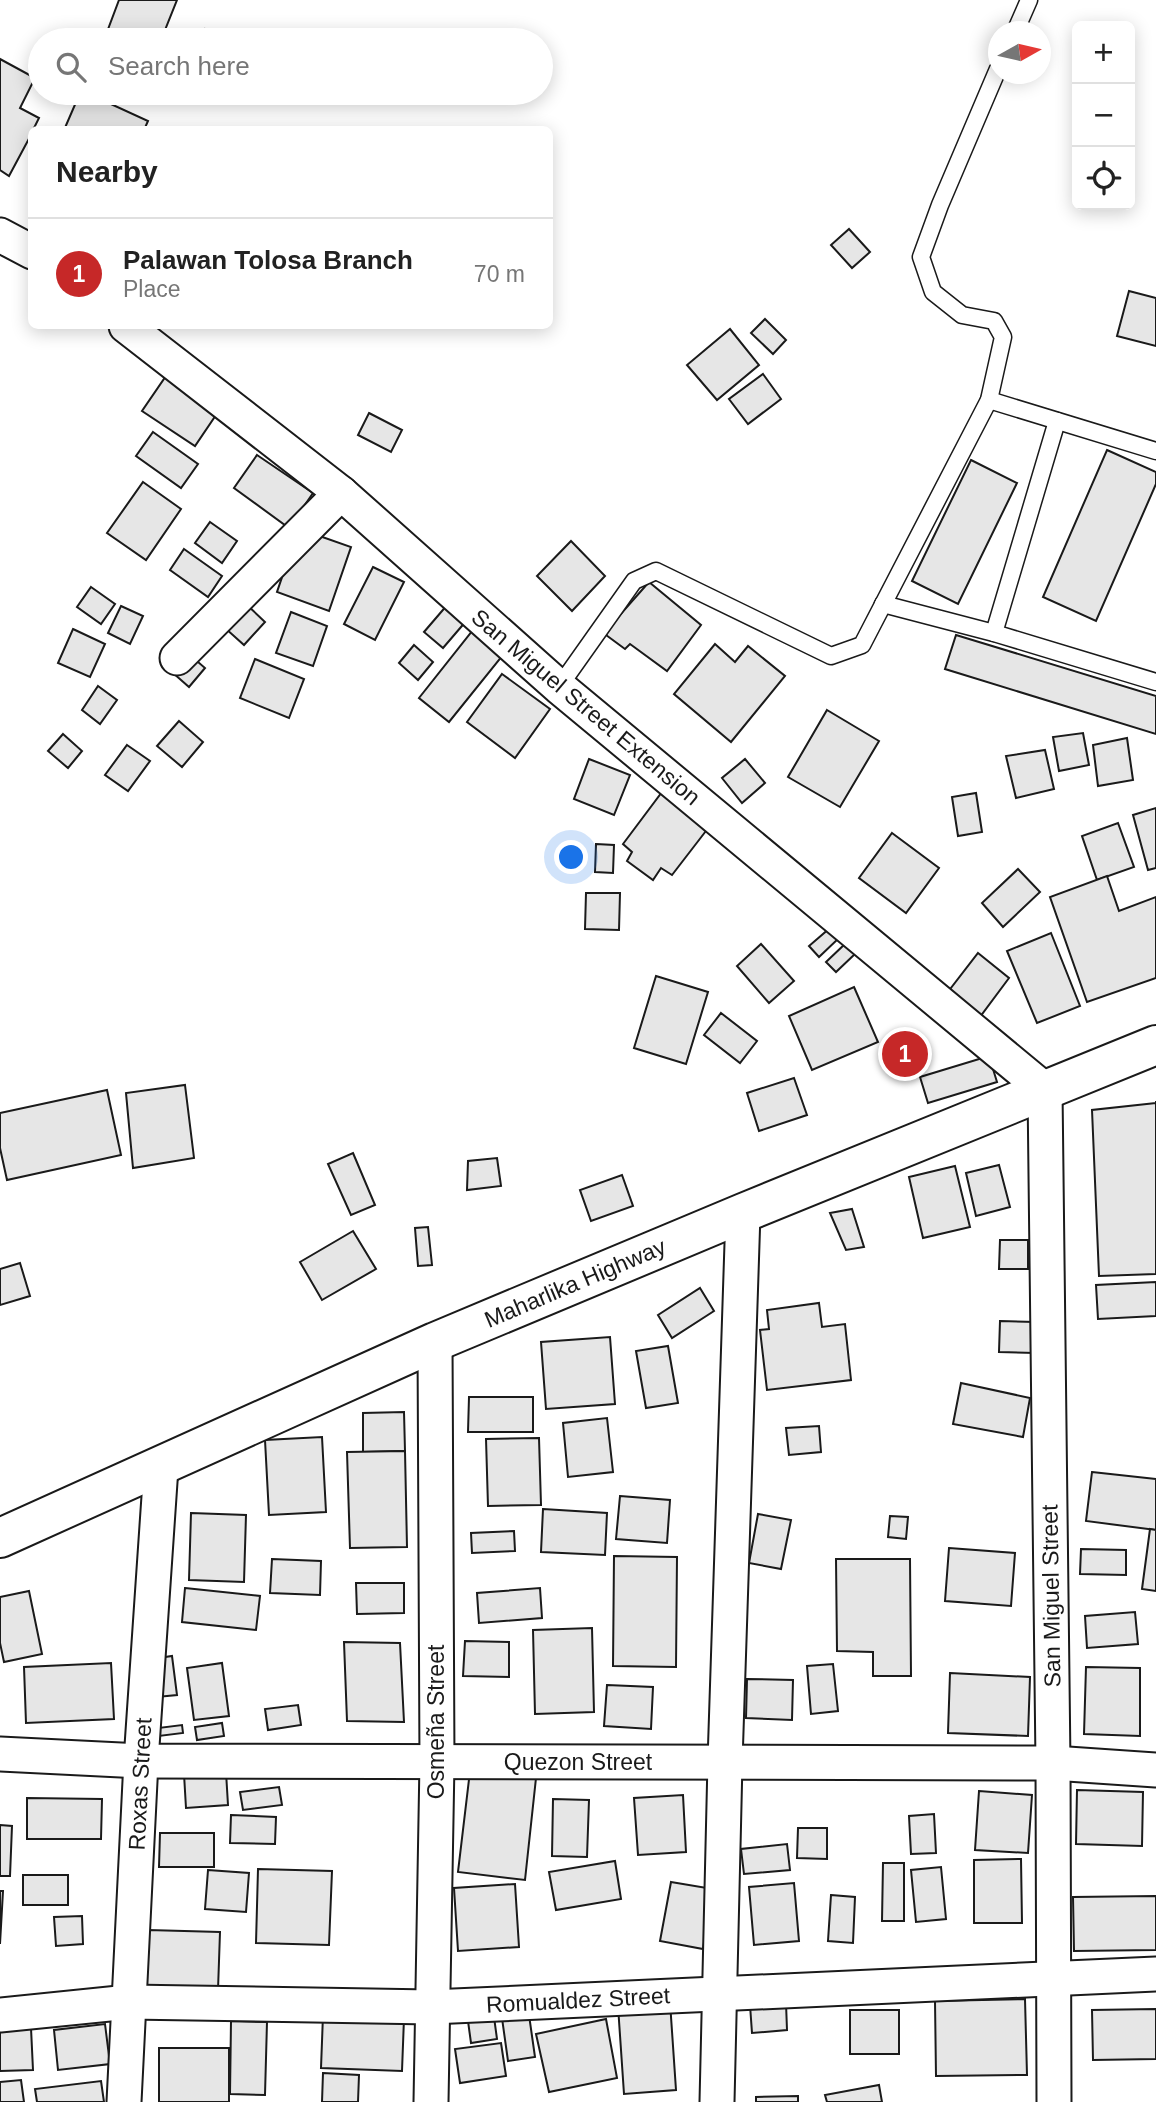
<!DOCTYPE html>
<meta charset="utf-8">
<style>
body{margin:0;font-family:Arial,sans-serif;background:#f6f6f6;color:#222}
.controls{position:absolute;right:21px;top:21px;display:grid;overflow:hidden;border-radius:10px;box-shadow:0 4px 18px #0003}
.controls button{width:63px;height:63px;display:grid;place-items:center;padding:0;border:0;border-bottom:2px solid #e0e0e0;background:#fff;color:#222;font:35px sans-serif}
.compass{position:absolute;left:988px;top:21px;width:63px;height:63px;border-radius:50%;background:#fff;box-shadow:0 4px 18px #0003;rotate:82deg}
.you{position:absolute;left:572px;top:858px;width:24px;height:24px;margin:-18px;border:5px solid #fff;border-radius:50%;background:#1a73e8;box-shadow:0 0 0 10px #1a73e833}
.badge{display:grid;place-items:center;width:46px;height:46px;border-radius:50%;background:#c62828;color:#fff;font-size:23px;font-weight:700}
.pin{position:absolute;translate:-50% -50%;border:4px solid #fff;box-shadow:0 2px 7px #0006}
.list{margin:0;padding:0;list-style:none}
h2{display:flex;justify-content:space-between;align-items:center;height:91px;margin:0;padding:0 28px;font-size:30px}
h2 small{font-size:23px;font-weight:400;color:#767676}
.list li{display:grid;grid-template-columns:46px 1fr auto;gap:21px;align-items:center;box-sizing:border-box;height:112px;padding:0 28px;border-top:2px solid #e0e0e0}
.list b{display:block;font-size:26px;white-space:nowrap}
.list p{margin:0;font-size:23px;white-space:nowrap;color:#767676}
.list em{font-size:23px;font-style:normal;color:#767676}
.icon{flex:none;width:38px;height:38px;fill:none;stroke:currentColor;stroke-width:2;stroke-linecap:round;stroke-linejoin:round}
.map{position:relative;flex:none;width:1156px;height:2102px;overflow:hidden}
.search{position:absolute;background:#fff;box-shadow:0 4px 18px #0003;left:28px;top:28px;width:525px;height:77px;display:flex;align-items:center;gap:18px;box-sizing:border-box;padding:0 24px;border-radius:38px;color:#767676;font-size:26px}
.panel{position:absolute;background:#fff;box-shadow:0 4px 18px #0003;left:28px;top:126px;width:525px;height:203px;border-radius:10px}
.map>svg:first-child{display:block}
.building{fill:#e6e6e6;stroke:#1a1a1a;stroke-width:2}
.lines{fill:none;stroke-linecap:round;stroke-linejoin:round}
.lane-casing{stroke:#1a1a1a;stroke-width:19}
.street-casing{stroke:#1a1a1a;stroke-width:37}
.highway-casing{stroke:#1a1a1a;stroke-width:42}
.lane{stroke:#fff;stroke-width:16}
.street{stroke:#fff;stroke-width:33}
.highway{stroke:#fff;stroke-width:38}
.labels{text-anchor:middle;stroke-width:5;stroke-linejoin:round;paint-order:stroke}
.street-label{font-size:23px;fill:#1a1a1a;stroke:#fff}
</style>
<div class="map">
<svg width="1156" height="2102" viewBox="0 0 1156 2102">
<rect width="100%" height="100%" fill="#fff"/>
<!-- building -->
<g class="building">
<polygon points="119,0 177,0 161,40 104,40"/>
<polygon points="205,29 229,40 200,40"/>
<polygon points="0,59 35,78 20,108 39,118 33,130 32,130 32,133 9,176 0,170"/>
<polygon points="80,93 87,93 148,121 144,130 64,130"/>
<polygon points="849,229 870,252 852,268 831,245"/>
<polygon points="1129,291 1156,298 1156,346 1117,336"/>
<polygon points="765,319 786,340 773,354 751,333"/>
<polygon points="730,329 759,365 717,400 687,365"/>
<polygon points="763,374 781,399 748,424 729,399"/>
<polygon points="166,376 218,412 195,446 142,411"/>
<polygon points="369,413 402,430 391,452 358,435"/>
<polygon points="153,432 198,464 181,488 136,456"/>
<polygon points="1107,450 1156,472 1156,484 1096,621 1043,597"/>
<polygon points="257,455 313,493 289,528 234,488"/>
<polygon points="971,460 1017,483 958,604 912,581"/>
<polygon points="143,482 181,509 146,560 107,533"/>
<polygon points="210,522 237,541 222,563 195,543"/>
<polygon points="311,533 351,547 329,611 277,592 291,551 303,555"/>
<polygon points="571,541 605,576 572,611 537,576"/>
<polygon points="184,549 222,576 208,597 170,570"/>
<polygon points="373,567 404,582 375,640 344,624"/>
<polygon points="649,582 701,625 667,671 630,644 625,649 606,635 611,625"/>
<polygon points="91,587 115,604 101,624 77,607"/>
<polygon points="246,604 265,622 244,645 225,628"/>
<polygon points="448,604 467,620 443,648 424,632"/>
<polygon points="121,606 143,616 130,644 108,633"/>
<polygon points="291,612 327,626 313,666 276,653"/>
<polygon points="73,629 105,644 90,677 58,663"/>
<polygon points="473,630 503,655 449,722 419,698"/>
<polygon points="956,635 1156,696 1156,734 945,669"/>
<polygon points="715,644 735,662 748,646 785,676 731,742 674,694"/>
<polygon points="414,645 433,662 418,680 399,663"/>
<polygon points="190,655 205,668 189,687 173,673"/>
<polygon points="255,659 304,679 289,718 240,698"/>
<polygon points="502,674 550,709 515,758 467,722"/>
<polygon points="98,686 117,700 100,724 82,710"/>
<polygon points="827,710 879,741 840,807 788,777"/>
<polygon points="179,721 203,742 182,767 157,746"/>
<polygon points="1083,733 1089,765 1059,771 1053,737"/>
<polygon points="63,734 82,751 68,768 48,751"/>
<polygon points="1127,738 1133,780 1098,786 1093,745"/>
<polygon points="127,745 150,761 128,791 105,775"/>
<polygon points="1045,750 1054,789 1016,798 1006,756"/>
<polygon points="589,759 630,775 614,815 574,799"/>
<polygon points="745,759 765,783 742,803 722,778"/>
<polygon points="665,788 709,827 672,875 661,868 653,880 627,861 632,852 623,844"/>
<polygon points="976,793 982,832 958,836 952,797"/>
<polygon points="1156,808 1156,868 1148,870 1133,815"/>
<polygon points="1118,823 1134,867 1097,880 1082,836"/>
<polygon points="892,833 939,868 906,913 859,878"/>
<polygon points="596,844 614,845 613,873 595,872"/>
<polygon points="1018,869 1040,892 1003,927 982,903"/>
<polygon points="1107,876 1119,911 1156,897 1156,978 1087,1002 1050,897"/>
<polygon points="586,893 620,893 619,930 585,929"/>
<polygon points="830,928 839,938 819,957 809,946"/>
<polygon points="1051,933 1080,1006 1037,1023 1007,951"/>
<polygon points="846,943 856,953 836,972 826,962"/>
<polygon points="761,944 794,981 769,1003 737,966"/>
<polygon points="978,953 1009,978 977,1021 944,997"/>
<polygon points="656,976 708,992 686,1064 634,1048"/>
<polygon points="854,987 878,1042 812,1070 789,1016"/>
<polygon points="721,1013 757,1041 740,1063 704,1035"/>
<polygon points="911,1038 921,1063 899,1071 890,1046"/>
<polygon points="989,1056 997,1082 928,1103 920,1077"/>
<polygon points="794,1078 807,1115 759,1131 747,1093"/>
<polygon points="185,1085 194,1158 133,1168 126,1093"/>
<polygon points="107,1090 121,1155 7,1180 0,1148 0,1113"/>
<polygon points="1156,1101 1156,1274 1099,1276 1092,1110 1156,1103"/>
<polygon points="353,1153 375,1205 351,1215 328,1164"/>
<polygon points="497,1158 501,1186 467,1190 468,1161"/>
<polygon points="999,1165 1010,1207 976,1216 966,1173"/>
<polygon points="955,1166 970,1227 923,1238 909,1177"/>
<polygon points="622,1175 633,1206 591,1221 580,1190"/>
<polygon points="852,1209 864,1247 846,1250 830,1213"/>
<polygon points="428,1227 432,1265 418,1266 415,1228"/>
<polygon points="353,1231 376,1269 322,1300 300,1262"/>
<polygon points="1000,1240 1028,1240 1028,1269 999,1269"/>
<polygon points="20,1263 30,1296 0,1305 0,1269"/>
<polygon points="1156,1282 1156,1316 1098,1319 1096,1285"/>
<polygon points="700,1288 714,1311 672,1338 658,1315"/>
<polygon points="819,1303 822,1327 845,1324 851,1380 767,1390 760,1330 769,1329 767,1310"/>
<polygon points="1000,1321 1035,1322 1035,1353 999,1352"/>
<polygon points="610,1337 615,1404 546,1409 541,1342"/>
<polygon points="668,1346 678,1403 646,1408 636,1351"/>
<polygon points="961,1383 1030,1398 1023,1437 953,1424"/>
<polygon points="469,1397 533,1397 533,1432 468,1432"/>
<polygon points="404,1412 405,1451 363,1452 363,1413"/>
<polygon points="607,1418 613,1472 568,1477 563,1423"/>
<polygon points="819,1426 821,1452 789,1455 786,1428"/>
<polygon points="322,1437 326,1512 269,1515 265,1440"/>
<polygon points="539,1438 541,1505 488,1506 486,1439"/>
<polygon points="405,1451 407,1547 350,1548 347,1452"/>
<polygon points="1092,1472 1156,1479 1156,1530 1086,1521"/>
<polygon points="620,1496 670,1500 667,1543 616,1539"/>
<polygon points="543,1509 607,1513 605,1555 541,1552"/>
<polygon points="191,1513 246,1515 244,1582 189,1580"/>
<polygon points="758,1514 791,1520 781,1569 749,1563"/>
<polygon points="890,1516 908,1517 906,1539 888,1537"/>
<polygon points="1150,1529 1156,1530 1156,1591 1142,1589"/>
<polygon points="514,1531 515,1551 472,1553 471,1533"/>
<polygon points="949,1548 1015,1553 1011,1606 945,1601"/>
<polygon points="1081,1549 1126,1550 1126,1575 1080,1574"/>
<polygon points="614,1556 677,1557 676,1667 613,1666"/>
<polygon points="272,1559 321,1561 320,1595 270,1593"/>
<polygon points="836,1559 910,1559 911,1676 873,1676 873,1652 837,1651"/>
<polygon points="356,1583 404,1583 404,1613 357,1614"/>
<polygon points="185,1588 260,1596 256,1630 182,1622"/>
<polygon points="540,1588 542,1618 479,1623 477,1593"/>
<polygon points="29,1591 42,1654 4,1662 0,1643 0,1597"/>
<polygon points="1135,1612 1138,1644 1087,1648 1085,1616"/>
<polygon points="592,1628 594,1712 535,1714 533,1630"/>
<polygon points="465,1641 509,1642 509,1677 463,1676"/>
<polygon points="344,1642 400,1643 404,1722 347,1721"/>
<polygon points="172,1656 177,1695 157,1697 152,1659"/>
<polygon points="111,1663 114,1719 26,1723 24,1667"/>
<polygon points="222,1663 229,1716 194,1720 187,1668"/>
<polygon points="833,1664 838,1711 811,1714 807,1666"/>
<polygon points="1086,1667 1140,1668 1140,1736 1084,1734"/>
<polygon points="950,1673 1030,1677 1028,1736 948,1733"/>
<polygon points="747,1679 793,1680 792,1720 746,1718"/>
<polygon points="607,1685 653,1687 651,1729 604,1726"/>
<polygon points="298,1705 301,1725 268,1730 265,1709"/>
<polygon points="222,1723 224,1736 197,1740 195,1727"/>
<polygon points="182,1725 183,1733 159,1736 158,1728"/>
<polygon points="470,1771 536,1778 525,1880 458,1872"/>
<polygon points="226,1772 228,1805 186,1808 184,1774"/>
<polygon points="279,1787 282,1805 243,1810 240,1792"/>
<polygon points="1077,1790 1143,1792 1142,1846 1076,1844"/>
<polygon points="979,1791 1032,1795 1028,1853 975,1850"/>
<polygon points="683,1795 686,1852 638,1855 634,1798"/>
<polygon points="27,1798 102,1799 101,1839 27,1839"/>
<polygon points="553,1799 589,1800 587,1857 552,1856"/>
<polygon points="934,1814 936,1853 911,1854 909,1816"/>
<polygon points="231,1815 276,1817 275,1844 230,1843"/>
<polygon points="0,1825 12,1826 10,1876 0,1876"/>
<polygon points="798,1828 827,1828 827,1859 797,1858"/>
<polygon points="160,1833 214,1833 214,1867 159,1867"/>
<polygon points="787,1844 790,1870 744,1874 741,1849"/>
<polygon points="1021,1859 1022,1923 974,1923 974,1860"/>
<polygon points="615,1861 621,1899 556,1910 549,1872"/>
<polygon points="883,1863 904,1863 904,1921 882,1921"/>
<polygon points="941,1867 946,1919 916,1922 911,1870"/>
<polygon points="258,1869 332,1871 329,1945 256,1943"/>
<polygon points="208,1870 249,1873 246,1912 205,1909"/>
<rect x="23" y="1875" width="45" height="30"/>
<polygon points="671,1882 713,1889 703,1949 660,1941"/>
<polygon points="794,1883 799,1941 754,1945 749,1887"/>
<polygon points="515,1884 519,1947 458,1951 454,1888"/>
<polygon points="0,1891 3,1891 0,1944"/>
<polygon points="831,1895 855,1897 853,1943 828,1941"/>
<polygon points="1156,1896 1156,1950 1074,1951 1073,1897"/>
<polygon points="82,1916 83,1944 56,1946 54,1917"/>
<polygon points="148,1930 220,1932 218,1990 146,1987"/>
<polygon points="1025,1999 1027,2075 936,2076 935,2001"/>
<polygon points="670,2002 676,2090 624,2094 618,2006"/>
<polygon points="786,2003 787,2030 752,2033 750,2005"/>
<polygon points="528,2008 535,2057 508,2061 501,2011"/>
<polygon points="1156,2009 1156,2059 1093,2060 1092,2010"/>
<rect x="850" y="2010" width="49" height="44"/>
<polygon points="323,2015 404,2018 402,2071 321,2068"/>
<polygon points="494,2017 497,2039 471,2043 468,2021"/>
<polygon points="606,2019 617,2078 549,2092 536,2034"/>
<polygon points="231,2021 267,2022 265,2095 230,2094"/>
<polygon points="105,2024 110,2064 58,2070 54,2030"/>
<polygon points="31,2028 33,2070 0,2071 0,2029"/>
<polygon points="501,2043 506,2076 460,2083 455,2049"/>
<rect x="159" y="2048" width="70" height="54"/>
<polygon points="323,2073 359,2075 358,2102 322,2102"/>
<polygon points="21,2080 24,2102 0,2102 0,2082"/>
<polygon points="101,2081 104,2102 37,2102 35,2089"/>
<polygon points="879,2085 882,2102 827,2102 825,2095"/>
<polygon points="798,2096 798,2102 756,2102 756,2097"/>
</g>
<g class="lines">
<defs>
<g id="lane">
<polyline points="1015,32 1029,0"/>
<polyline points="989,400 1156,451"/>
<polyline points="883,604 994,633 1156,682"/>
<polyline points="994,633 1057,421"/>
<polyline points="559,687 634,581 656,571 831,656 862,645 989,400 1003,337 994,321 962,315 933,292 921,257 940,205 998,69"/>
</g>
<g id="street">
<polyline points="0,235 32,252"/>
<polyline points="126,326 341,493 559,687 1045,1090 1053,1763 1054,2102"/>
<polyline points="177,658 341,493"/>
<polyline points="0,1754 141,1761 1053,1763 1156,1770"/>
<polyline points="0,2015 129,2002 431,2007 1156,1974"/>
<polyline points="124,2102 141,1761 161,1467"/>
<polyline points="431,2102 437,1762 435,1342"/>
<polyline points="717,2102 725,1762 743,1213"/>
</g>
<polyline id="highway" points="0,1538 435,1342 743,1213 1156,1045"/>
</defs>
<!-- lane casing -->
<use href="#lane" class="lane-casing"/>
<!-- street casing -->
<use href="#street" class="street-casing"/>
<!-- highway casing -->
<use href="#highway" class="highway-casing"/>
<!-- lane -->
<use href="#lane" class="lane"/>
<!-- street -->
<use href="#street" class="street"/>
<!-- highway -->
<use href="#highway" class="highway"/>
</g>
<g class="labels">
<!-- street labels -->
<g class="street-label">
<text transform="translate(586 707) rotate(40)" y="8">San Miguel Street Extension</text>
<text transform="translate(575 1283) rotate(-23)" y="8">Maharlika Highway</text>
<text transform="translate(1051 1596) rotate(-91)" y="8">San Miguel Street</text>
<text transform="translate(436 1722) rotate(-90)" y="8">Osmeña Street</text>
<text x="578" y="1770">Quezon Street</text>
<text transform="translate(140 1784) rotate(-87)" y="8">Roxas Street</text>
<text transform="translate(578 2000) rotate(-3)" y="8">Romualdez Street</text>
</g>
</g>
</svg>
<div class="controls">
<button>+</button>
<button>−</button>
<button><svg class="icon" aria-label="locate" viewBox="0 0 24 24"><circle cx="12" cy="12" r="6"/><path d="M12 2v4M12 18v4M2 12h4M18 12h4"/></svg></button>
</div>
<svg class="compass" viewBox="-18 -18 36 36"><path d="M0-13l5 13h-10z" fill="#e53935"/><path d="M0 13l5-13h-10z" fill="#767676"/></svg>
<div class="you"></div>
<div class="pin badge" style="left:905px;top:1054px">1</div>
<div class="search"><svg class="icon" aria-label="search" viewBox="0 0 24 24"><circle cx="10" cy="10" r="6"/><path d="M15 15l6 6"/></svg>Search here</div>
<section class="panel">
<h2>Nearby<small></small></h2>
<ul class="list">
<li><span class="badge">1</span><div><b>Palawan Tolosa Branch</b><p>Place</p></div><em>70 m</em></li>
</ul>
</section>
</div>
